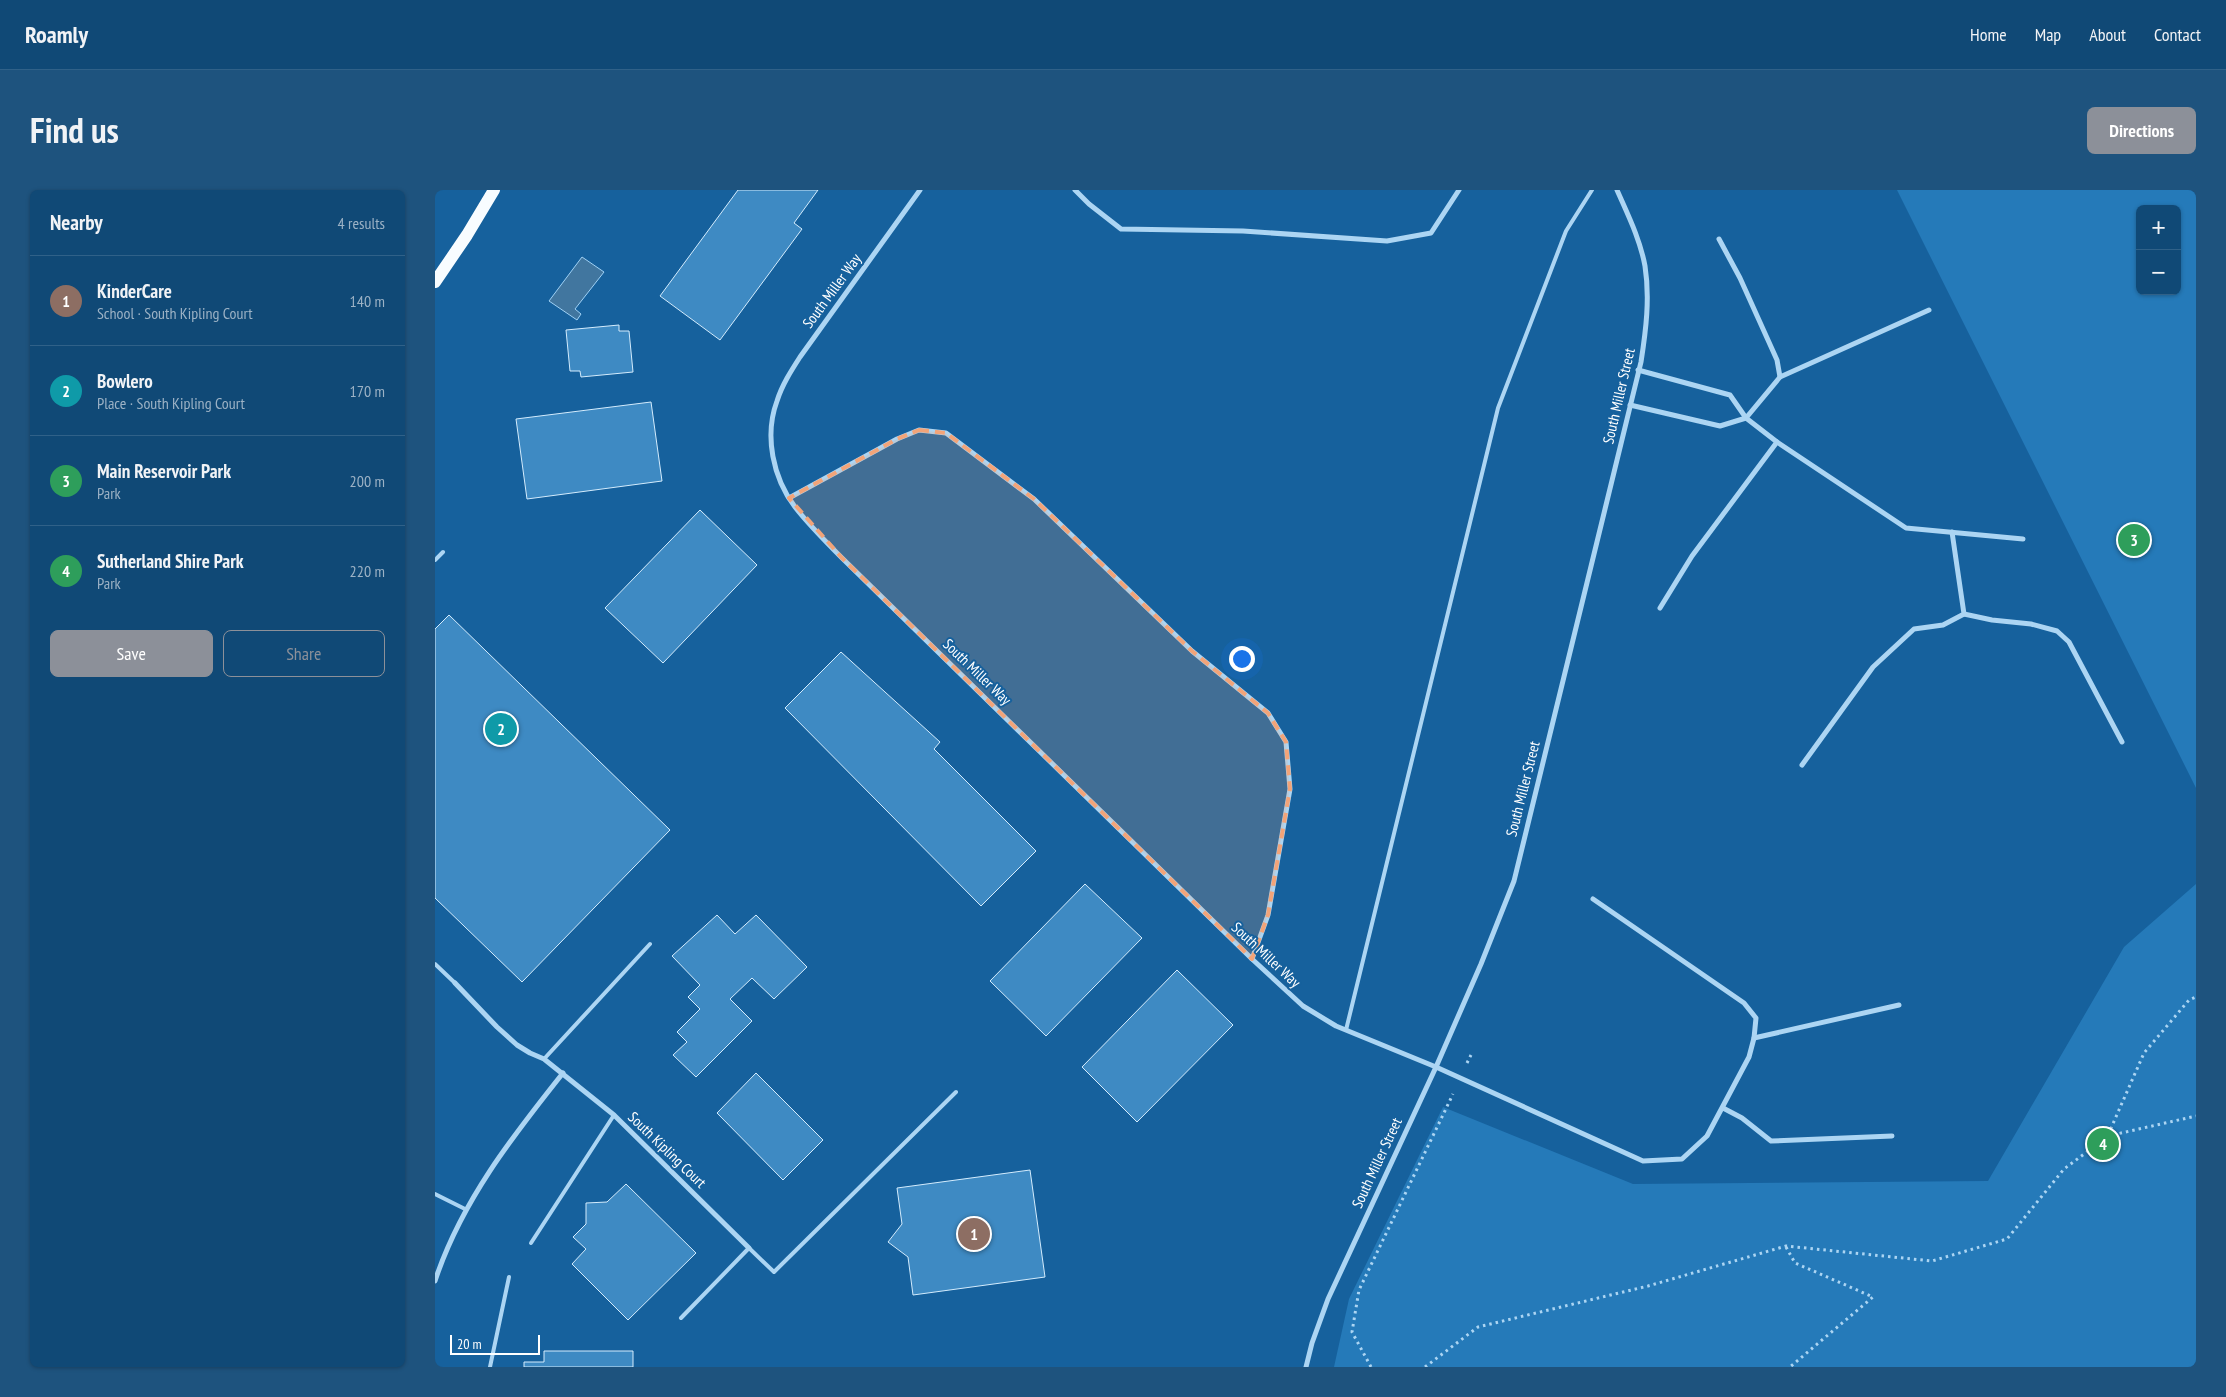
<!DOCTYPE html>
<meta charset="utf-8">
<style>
body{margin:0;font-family:"PT Sans Narrow",sans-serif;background:#1e537e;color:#f1f3f6}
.controls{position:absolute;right:15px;top:15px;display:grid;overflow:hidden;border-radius:8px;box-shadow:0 1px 4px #0004}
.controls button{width:45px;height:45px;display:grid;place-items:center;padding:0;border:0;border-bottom:1px solid #306188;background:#104976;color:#f1f3f6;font:25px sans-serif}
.scale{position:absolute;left:15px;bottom:12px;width:90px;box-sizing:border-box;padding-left:5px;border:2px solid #fff;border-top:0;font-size:14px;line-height:18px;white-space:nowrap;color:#fff;-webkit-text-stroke:4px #16619d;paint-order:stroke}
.you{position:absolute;left:806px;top:468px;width:18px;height:18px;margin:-12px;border:4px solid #fff;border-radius:50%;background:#1a73e8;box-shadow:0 0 0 8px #1a73e833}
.badge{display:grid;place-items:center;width:32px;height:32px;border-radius:50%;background:#8c9099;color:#fff;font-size:16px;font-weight:700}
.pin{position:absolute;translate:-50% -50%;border:2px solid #fff;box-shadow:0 1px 5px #0006}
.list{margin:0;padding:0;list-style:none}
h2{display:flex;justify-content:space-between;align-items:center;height:65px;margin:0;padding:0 20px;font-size:21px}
h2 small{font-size:16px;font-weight:400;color:#9cb2c5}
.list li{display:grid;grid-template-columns:32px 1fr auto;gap:15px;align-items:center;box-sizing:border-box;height:90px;padding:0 20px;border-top:1px solid #306188}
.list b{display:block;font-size:19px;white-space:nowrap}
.list p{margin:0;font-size:16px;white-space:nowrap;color:#9cb2c5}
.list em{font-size:16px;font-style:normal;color:#9cb2c5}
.actions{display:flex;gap:10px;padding:15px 20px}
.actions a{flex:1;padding:11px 0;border:1px solid #8c9099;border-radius:8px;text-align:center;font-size:18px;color:#8c9099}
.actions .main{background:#8c9099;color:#fff}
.map{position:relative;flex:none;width:1761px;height:1177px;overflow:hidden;border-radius:8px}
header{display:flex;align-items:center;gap:30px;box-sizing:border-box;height:70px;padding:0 25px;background:#104976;border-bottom:1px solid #306188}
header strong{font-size:24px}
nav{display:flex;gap:28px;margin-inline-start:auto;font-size:18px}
.intro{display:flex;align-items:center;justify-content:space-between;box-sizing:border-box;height:120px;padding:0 30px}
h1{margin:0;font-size:35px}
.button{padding:12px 22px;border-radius:8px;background:#8c9099;color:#fff;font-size:18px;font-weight:700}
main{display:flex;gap:30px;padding:0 30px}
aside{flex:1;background:#104976;border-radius:8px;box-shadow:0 1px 4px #0004}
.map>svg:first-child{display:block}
.green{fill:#257ab9;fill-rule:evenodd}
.water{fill:#41769f;stroke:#9fd1f5}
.building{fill:#3e8ac3;stroke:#d4ecfd}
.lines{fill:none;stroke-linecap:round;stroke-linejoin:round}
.path{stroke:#acd5f3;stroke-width:3;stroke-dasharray:2.5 4;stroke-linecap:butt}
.lane{stroke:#acd5f3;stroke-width:4}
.street{stroke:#acd5f3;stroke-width:5}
.primary{stroke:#f8fcff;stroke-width:12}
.marked{fill:#f2a479;fill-opacity:0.2;stroke:#f2a479;stroke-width:4;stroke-dasharray:10 6;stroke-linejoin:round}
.labels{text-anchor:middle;stroke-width:4;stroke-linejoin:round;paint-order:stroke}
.street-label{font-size:15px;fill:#fff;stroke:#16619d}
</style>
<header>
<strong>Roamly</strong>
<nav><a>Home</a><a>Map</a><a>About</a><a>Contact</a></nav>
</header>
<div class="intro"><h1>Find us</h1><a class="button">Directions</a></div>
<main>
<aside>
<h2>Nearby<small>4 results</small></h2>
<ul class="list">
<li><span class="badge" style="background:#8d6e63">1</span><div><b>KinderCare</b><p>School · South Kipling Court</p></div><em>140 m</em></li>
<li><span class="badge" style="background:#0f9aa8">2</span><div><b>Bowlero</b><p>Place · South Kipling Court</p></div><em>170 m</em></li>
<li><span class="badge" style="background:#2e9e5b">3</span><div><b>Main Reservoir Park</b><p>Park</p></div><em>200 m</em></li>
<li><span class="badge" style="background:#2e9e5b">4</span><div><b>Sutherland Shire Park</b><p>Park</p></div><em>220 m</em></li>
</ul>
<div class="actions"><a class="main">Save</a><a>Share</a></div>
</aside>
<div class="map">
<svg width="1761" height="1177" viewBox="0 0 1761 1177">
<rect width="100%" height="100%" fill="#16619d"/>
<!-- green -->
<g class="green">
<path d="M1462,0H1761V598ZM1705,19H1742V101H1705Z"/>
<polygon points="1761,694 1761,1177 899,1177 914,1109 1008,917 1198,994 1553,991 1689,757"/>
</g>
<!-- water -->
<polygon class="water" points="147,67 169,82 140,119 146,124 142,130 114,111"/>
<!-- building -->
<g class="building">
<polygon points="303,0 383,0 359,33 367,39 285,150 225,106"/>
<polygon points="184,135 184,141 194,141 198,182 146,187 145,181 135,181 131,140"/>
<polygon points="216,212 227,291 92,309 81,229"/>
<polygon points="265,320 322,375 228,473 170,418"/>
<polygon points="14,425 235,640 87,792 0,708 0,439"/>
<polygon points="406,462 505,552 499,559 601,661 546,716 350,518"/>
<polygon points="650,694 707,748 611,846 555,791"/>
<polygon points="282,725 300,744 321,725 372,777 339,809 317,788 295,809 317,831 261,887 238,865 252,852 242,842 265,819 253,807 265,795 237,766"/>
<polygon points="742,780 798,835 702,932 647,877"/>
<polygon points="321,883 388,950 348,990 282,923"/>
<polygon points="595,980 610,1087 478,1105 473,1067 453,1052 467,1034 462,998"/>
<polygon points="191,994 261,1063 193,1130 137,1074 151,1059 138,1047 151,1034 151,1013 172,1012"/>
<polygon points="109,1161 198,1161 198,1177 89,1177 89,1172 109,1172"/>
</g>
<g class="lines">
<!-- path -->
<g class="path">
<polyline points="1032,873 1036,865"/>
<polyline points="1673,945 1709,863 1754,810 1761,807"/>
<polyline points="1351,1057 1360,1073 1438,1107 1355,1177"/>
<polyline points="936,1177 917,1142 924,1100 1018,904"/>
<polyline points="990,1177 1043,1137 1213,1096 1351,1056 1497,1071 1572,1049 1629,979 1673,946 1761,926"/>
</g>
<!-- lane -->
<g class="lane">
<polyline points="0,370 8,362"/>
<polyline points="0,774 20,793"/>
<polyline points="911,840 1063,218 1131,41 1157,0"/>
<polyline points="109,869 215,754"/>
<polyline points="0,1004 30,1019"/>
<polyline points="96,1053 179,925"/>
<polyline points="246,1128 314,1058 339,1082 521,902"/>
<polyline points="55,1177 74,1087"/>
</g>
<!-- street -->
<g class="street">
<path d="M485,0L365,167C356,181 347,195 342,211C329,246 338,288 360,317C374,335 391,352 407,368L817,769L868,816L901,836L1001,877L1208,971L1247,969L1272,946L1314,867L1319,848L1321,828L1309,813L1158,709"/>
<polyline points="640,0 654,14 686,39 808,41 952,51 996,43 1024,0"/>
<polyline points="1203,180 1295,205 1311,228 1342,252 1471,338 1588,349"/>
<polyline points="1345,187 1494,120"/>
<polyline points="1195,215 1285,236 1311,228 1345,187 1342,170 1305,88 1284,49"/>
<polyline points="354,308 462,249 484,240 511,243 599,309 757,461 833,523 851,552 855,599 833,725 817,769"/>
<polyline points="1225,418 1257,366 1342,252"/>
<polyline points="1529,424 1557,430 1596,434 1622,441 1634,452 1687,552"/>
<polyline points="1367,575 1438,477 1479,439 1508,435 1529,424 1517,342"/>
<polyline points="20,793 62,837 82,855 95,863 109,869 179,925 314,1058"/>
<polyline points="1319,848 1464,815"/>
<polyline points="1288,918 1307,928 1336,951 1457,946"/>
<path d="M0,1091C26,1012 77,947 128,883"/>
<path d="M871,1177L877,1153L893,1109L1001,877L1046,774L1079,691L1206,172C1211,140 1215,108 1210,76C1205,49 1193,25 1182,0"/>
</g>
<!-- primary -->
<polyline class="primary" points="0,92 32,45 59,0"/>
</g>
<!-- marked area -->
<path class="marked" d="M484,240L511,243L599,309L757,461L833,523L851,552L855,599L833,725L817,769L407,368L354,308L462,249Z"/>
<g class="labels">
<!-- street labels -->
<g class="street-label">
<text transform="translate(397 101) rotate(-54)" y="5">South Miller Way</text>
<text transform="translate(1184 206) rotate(-77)" y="5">South Miller Street</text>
<text transform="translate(542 482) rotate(44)" y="5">South Miller Way</text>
<text transform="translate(1088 599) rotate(-76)" y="5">South Miller Street</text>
<text transform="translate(831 765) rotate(43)" y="5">South Miller Way</text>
<text transform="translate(232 960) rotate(44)" y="5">South Kipling Court</text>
<text transform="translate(942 973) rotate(-65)" y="5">South Miller Street</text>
</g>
</g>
</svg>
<div class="controls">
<button>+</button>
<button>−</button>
</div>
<div class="scale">20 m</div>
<div class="you"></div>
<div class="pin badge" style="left:539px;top:1044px;background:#8d6e63">1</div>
<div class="pin badge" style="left:66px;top:539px;background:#0f9aa8">2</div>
<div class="pin badge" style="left:1699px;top:350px;background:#2e9e5b">3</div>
<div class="pin badge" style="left:1668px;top:954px;background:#2e9e5b">4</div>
</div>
</main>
